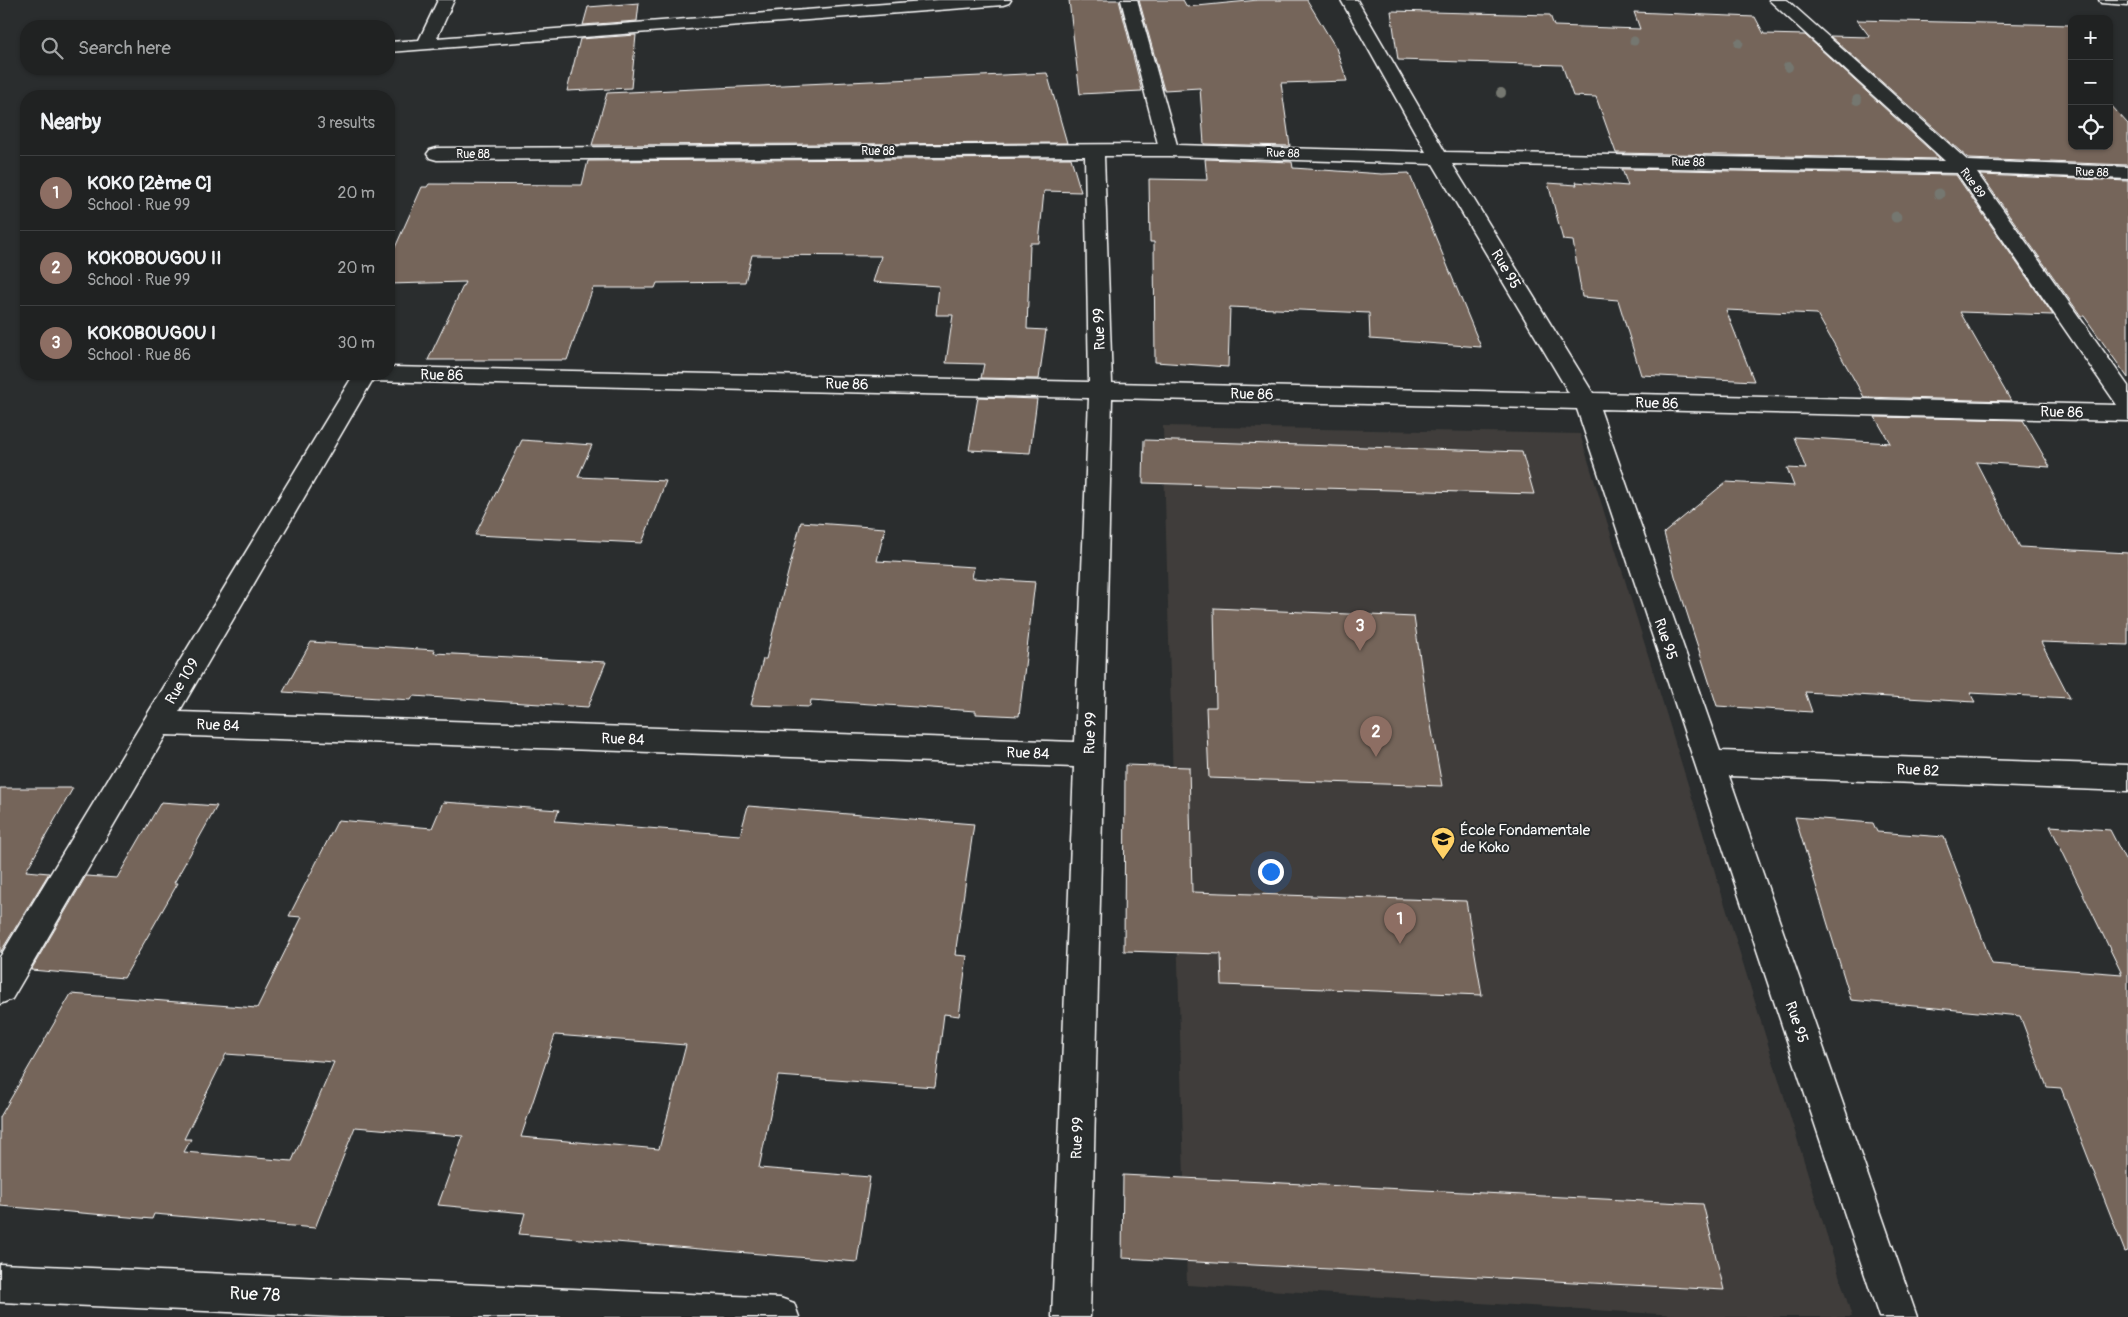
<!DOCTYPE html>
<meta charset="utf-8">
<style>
body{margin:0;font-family:Pangolin,sans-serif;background:#282a2a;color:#f1f3f6}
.controls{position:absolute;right:15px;top:15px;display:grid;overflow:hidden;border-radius:10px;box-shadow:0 1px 4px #0004}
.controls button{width:45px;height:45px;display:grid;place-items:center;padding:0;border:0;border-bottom:1px solid #3d3f40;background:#202222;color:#f1f3f6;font:25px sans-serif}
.you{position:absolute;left:1270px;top:871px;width:18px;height:18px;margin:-12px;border:4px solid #fff;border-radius:50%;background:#1a73e8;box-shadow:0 0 0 8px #1a73e833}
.badge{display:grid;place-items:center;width:32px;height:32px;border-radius:50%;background:#0b8043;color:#fff;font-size:16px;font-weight:700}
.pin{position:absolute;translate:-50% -41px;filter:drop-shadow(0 1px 2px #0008)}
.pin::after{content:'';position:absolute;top:26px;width:18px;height:15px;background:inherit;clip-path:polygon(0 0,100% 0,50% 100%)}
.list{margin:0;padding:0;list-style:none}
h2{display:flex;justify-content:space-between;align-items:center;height:65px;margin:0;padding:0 20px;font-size:21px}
h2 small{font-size:16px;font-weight:400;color:#a2a4a5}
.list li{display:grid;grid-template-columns:32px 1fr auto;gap:15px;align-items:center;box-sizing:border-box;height:75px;padding:0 20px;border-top:1px solid #3d3f40}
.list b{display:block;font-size:19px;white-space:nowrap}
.list p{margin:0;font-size:16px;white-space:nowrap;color:#a2a4a5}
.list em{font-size:16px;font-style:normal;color:#a2a4a5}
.icon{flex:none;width:28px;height:28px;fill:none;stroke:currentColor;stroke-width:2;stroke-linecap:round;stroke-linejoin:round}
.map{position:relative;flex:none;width:2128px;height:1317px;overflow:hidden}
.search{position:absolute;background:#202222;box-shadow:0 1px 4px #0004;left:20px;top:20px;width:375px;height:55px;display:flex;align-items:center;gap:12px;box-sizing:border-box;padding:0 18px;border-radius:20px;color:#a2a4a5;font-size:19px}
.panel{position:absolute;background:#202222;box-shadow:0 1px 4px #0004;left:20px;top:90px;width:375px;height:290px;border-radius:20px}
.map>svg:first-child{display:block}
.built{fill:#403e3b}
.building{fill:#74655a;stroke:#fff;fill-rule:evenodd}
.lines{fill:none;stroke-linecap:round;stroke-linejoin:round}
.street-casing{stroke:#fff;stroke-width:3}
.street{fill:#2a2d2e;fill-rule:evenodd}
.tree{fill:#747770}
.labels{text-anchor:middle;stroke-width:4;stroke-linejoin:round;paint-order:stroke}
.far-street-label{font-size:12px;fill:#fff;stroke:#2a2d2e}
.street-label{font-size:15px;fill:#fff;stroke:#2a2d2e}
.poi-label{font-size:15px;fill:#fff;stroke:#2a2d2e;text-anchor:start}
.near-street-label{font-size:18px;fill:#fff;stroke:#2a2d2e}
</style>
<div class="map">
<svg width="2128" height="1317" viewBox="0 0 2128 1317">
<rect width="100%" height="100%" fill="#2a2d2e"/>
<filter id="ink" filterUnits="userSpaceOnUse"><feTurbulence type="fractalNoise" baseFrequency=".02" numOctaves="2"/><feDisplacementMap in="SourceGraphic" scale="10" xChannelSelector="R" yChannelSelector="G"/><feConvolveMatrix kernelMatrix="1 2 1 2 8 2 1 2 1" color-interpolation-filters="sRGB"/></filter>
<g filter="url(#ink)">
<!-- built -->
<polygon class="built" points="1163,426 1580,434 1852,1317 1708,1317 1187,1285"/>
<!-- building -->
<g class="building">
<polygon points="1069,0 1119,0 1142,91 1080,94"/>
<polygon points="1139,0 1183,0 1187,7 1258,0 1307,0 1336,48 1347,81 1281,83 1290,146 1204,144 1200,88 1164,90"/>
<polygon points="639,3 637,21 583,25 588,7"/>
<polygon points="1391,11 1550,15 1554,26 1640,29 1634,12 1755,17 1764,34 1805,35 1940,159 1616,153 1596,97 1573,96 1562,65 1398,60"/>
<polygon points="1857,20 2070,25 2070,34 2072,36 2072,146 2109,146 2109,103 2128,124 2128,165 1969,159 1830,36 1870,37"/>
<polygon points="636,35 631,88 567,91 580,39"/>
<polygon points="1047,73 1067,143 592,145 607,93"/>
<polygon points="1071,158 1081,192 1044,191 1039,243 1030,243 1027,329 1046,330 1039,379 981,378 984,364 946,363 953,315 936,315 939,286 873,282 881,256 752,255 745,282 657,283 655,288 593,288 567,360 428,360 465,282 389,284 389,261 422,187 427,187 429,184 582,185 588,161"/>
<polygon points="1205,159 1292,162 1293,168 1382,174 1409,173 1481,347 1370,339 1369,313 1230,307 1228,367 1155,362 1154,242 1150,242 1149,179 1207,180"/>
<polygon points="1622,169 1956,175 2053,315 1960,312 2011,401 1864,397 1817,314 1726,310 1754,381 1641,375 1618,300 1582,297 1573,241 1563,240 1548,183 1577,185 1576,182 1628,186"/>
<polygon points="1981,175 2128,181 2128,378 2084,316 2081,316"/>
<polygon points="978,397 1037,399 1030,453 969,450"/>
<polygon points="1875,417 2023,420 2050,467 1976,462 2020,547 2128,553 2128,645 2041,642 2070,698 1970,693 1975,702 1805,692 1812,712 1717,706 1675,576 1664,533 1726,482 1794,486 1787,468 1806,469 1794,437 1890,443"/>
<polygon points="522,440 592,445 578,477 666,481 642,543 475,535"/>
<polygon points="1144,440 1522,452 1534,494 1143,483"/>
<polygon points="801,522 885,528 877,561 974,567 972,578 1035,582 1019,716 976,714 976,711 811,700 810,707 751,705 763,659 766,659"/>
<polygon points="1214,608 1414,617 1428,714 1429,714 1442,786 1209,778 1206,707 1216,707"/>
<polygon points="311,642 435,650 434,653 606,662 588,707 413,696 411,700 283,692"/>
<polygon points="1125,765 1189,767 1192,892 1466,901 1482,995 1222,985 1221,954 1124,951"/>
<polygon points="0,788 73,788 26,871 49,873 0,953"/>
<polygon points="161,802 217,806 174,883 178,883 124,978 31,970 86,876 117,878"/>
<path d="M443,802L559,810L555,821L740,835L748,806L974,824L955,955L967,956L959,1016L944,1014L935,1087L778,1076L759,1168L870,1177L857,1262L519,1234L525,1213L438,1205L463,1136L355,1127L315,1228L154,1214L152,1219L0,1206V1117L71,994L257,1008L302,917L289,916L338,820L432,828ZM555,1035L686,1045L659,1149L521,1137ZM226,1054L334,1062L292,1161L184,1152L191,1139H184Z"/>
<polygon points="1795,817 1873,823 1877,832 1944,837 1992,964 2122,974 2050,826 2110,830 2128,865 2128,1251 2125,1252 2061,1088 2047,1087 2020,1016 1851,1000"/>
<polygon points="1123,1175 1703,1204 1724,1290 1122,1258"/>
</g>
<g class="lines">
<defs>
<g id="street">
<polygon points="438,0 454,0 437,38 938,0 1011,0 1009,3 1003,5 389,52 389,42 419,40"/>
<path d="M1121,0H1137L1177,145L1426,152L1341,0H1357L1445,152L1945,161L1769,0H1787L1968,161L2128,167V179L1977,173L2128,386V421L1600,409L1720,751L2128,765V791L1729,776L1917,1317H1879L1577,409L1112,398L1090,1317H1052L1074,767L166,735L12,999L0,1004V957L354,374H389V367L1089,382L1085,156L437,160L430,158L427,154L430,150L437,148L1158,144ZM1104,156H1169L1433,164L1569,393L1112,383ZM1452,164L1957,173L2117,405L1593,393ZM372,381L1089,398L1075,742L179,712Z"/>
<polygon points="2099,0 2128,0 2128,5 2101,3"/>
<polygon points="0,1264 780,1298 794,1303 799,1317 341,1317 0,1302"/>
</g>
</defs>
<!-- street casing -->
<use href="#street" class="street-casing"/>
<!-- street -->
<use href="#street" class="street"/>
</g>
<!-- trees -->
<g class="tree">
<circle cx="1634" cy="41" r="4.5"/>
<circle cx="1739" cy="43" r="4.5"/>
<circle cx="1788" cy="67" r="5"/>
<circle cx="1501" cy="93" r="5"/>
<circle cx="1857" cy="100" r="5"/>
<circle cx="1939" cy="194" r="5.5"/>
<circle cx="1896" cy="217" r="5.5"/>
</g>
</g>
<!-- icons -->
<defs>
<symbol id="school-pin" viewBox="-11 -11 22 30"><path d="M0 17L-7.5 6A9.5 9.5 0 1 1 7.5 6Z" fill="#ffd166" stroke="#2a2d2e"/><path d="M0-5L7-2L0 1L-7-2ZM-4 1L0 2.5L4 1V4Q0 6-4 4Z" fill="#111"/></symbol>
</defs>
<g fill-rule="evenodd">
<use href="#school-pin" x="1429" y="825" width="28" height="38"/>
</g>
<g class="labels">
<!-- far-street labels -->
<g class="far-street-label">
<text x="878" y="155">Rue 88</text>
<text transform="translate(1283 153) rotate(2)" y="4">Rue 88</text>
<text x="473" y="158">Rue 88</text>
<text transform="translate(1688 162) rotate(1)" y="4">Rue 88</text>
<text transform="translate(2092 172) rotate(2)" y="4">Rue 88</text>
<text transform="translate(1973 183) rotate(54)" y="4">Rue 89</text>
</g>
<!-- street labels -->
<g class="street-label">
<text transform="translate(1506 269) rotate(59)" y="5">Rue 95</text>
<text transform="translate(1099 329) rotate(-92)" y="5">Rue 99</text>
<text transform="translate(442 375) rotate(1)" y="5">Rue 86</text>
<text transform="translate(847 384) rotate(1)" y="5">Rue 86</text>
<text transform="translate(1252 394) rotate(1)" y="5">Rue 86</text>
<text transform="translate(1657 403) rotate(1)" y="5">Rue 86</text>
<text transform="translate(2062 412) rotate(1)" y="5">Rue 86</text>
<text transform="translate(1666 639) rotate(71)" y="5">Rue 95</text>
<text transform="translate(182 681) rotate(-59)" y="5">Rue 109</text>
<text transform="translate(218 725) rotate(2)" y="5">Rue 84</text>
<text transform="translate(1090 733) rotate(-88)" y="5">Rue 99</text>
<text transform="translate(623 739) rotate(2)" y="5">Rue 84</text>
<text transform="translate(1028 753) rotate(2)" y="5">Rue 84</text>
<text transform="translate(1918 770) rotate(2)" y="5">Rue 82</text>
<text transform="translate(1797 1022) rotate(71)" y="5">Rue 95</text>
<text transform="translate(1077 1138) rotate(-88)" y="5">Rue 99</text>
</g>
<!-- poi labels -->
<g class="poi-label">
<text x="1460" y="835">École Fondamentale<tspan x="1460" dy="17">de Koko</tspan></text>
</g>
<!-- near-street labels -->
<g class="near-street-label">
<text transform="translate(255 1294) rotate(3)" y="6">Rue 78</text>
</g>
</g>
</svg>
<div class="controls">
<button>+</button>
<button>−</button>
<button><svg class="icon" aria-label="locate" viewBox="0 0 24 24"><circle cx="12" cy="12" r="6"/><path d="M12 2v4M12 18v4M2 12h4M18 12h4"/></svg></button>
</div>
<div class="you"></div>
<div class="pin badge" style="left:1400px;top:944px;background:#8d6e63">1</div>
<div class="pin badge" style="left:1376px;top:757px;background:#8d6e63">2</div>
<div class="pin badge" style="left:1360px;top:651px;background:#8d6e63">3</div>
<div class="search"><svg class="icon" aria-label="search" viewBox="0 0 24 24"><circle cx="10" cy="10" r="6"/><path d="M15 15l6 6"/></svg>Search here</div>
<section class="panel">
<h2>Nearby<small>3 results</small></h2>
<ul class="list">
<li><span class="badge" style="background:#8d6e63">1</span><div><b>KOKO [2ème C]</b><p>School · Rue 99</p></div><em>20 m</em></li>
<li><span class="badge" style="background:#8d6e63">2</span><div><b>KOKOBOUGOU II</b><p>School · Rue 99</p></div><em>20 m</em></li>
<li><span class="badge" style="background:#8d6e63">3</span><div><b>KOKOBOUGOU I</b><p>School · Rue 86</p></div><em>30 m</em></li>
</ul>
</section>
</div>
